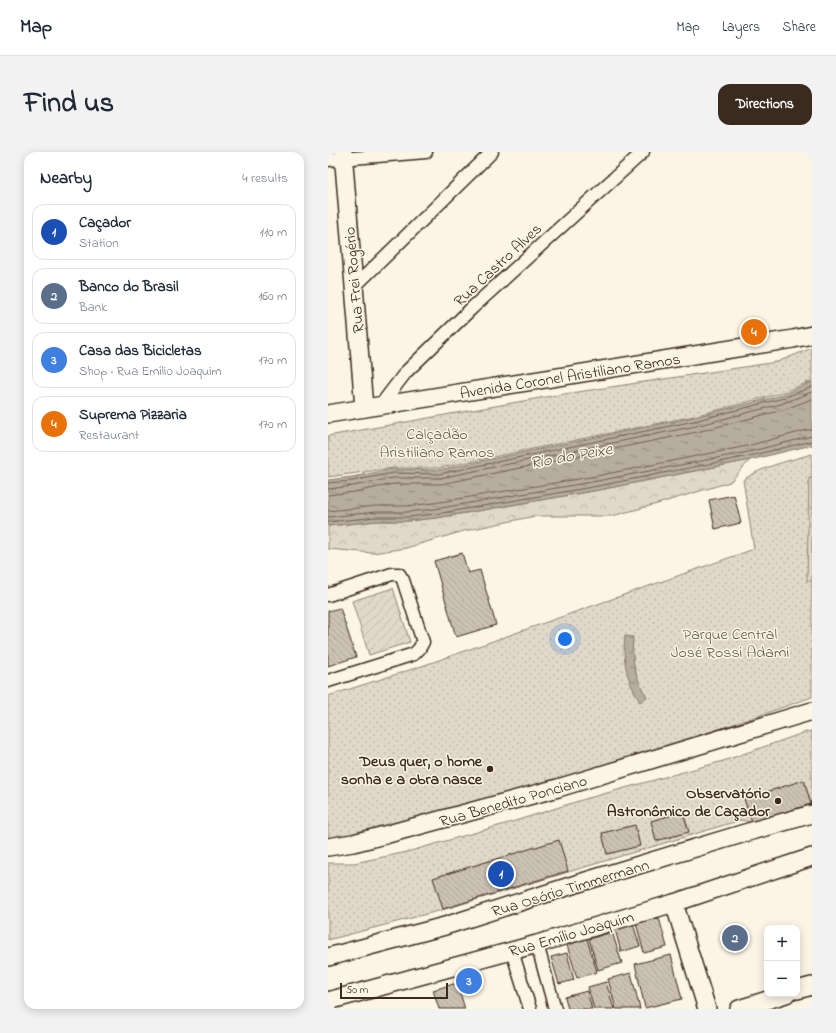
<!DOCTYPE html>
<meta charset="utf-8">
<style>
body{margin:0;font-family:"Indie Flower",sans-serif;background:#f2f2f3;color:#1f2937}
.controls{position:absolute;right:12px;bottom:12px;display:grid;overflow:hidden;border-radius:8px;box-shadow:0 2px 10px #0003}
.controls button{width:36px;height:36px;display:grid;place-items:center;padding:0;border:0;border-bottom:1px solid #e0e1e3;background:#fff;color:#1f2937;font:20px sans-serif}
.scale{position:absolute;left:12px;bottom:10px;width:108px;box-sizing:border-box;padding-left:4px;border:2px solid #3b2a1e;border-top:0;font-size:11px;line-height:14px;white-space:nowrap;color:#3b2a1e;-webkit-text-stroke:3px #fcf5e5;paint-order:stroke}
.you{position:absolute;left:237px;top:487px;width:14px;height:14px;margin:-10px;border:3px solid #fff;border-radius:50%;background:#1a73e8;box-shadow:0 0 0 6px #1a73e833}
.badge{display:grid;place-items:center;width:26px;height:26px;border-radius:50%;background:#3b2a1e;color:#fff;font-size:13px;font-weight:700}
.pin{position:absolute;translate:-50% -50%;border:2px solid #fff;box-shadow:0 1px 4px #0006}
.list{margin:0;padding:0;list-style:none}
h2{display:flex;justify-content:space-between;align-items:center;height:52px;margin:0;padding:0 16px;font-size:17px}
h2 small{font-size:13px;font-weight:400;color:#747a83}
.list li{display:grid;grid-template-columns:26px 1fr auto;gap:12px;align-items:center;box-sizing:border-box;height:56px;margin:0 8px 8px;padding:0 8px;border:1px solid #e0e1e3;border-radius:12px}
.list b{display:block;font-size:15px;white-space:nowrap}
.list p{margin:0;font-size:13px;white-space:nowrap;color:#747a83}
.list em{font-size:13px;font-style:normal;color:#747a83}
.map{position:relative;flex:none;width:484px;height:857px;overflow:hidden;border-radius:12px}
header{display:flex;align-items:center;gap:24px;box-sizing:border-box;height:56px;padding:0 20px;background:#fff;border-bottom:1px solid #e0e1e3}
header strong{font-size:19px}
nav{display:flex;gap:22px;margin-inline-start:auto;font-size:14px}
.intro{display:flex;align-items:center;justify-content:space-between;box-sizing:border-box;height:96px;padding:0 24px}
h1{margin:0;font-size:28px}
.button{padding:10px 18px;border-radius:12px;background:#3b2a1e;color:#fff;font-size:14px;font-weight:700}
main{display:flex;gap:24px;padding:0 24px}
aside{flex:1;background:#fff;border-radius:12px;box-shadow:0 2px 10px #0003}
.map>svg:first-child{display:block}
.grass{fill:url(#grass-dots);stroke:#8e8173}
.forest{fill:url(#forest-crowns);stroke:#8e8173}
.garden{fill:url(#garden-furrows);stroke:#8e8173}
.pitch{fill:#e0d8c8;stroke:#8e8173}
.water{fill:url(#water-ripples);stroke:#85796b}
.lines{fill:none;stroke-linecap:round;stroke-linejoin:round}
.shore{stroke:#6d5e51;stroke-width:1}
.building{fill:url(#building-back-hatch);stroke:#3b2a1e}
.street-casing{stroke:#3b2a1e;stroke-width:15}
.secondary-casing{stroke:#3b2a1e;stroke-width:20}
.street{stroke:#fcf5e5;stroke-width:12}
.secondary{stroke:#fcf5e5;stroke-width:17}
.poi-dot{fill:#3b2a1e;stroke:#fcf5e5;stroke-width:1.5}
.labels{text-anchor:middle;stroke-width:3;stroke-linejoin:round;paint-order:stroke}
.street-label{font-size:16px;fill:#3b2a1e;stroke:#fcf5e5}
.park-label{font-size:16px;fill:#645648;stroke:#fcf5e5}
.poi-label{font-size:16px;font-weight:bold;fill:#3b2a1e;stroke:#fcf5e5;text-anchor:end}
.water-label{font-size:17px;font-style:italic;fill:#605144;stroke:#fcf5e5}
</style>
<header>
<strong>Map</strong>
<nav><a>Map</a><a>Layers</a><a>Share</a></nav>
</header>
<div class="intro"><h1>Find us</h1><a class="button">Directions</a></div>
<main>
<aside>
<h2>Nearby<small>4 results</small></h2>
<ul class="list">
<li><span class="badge" style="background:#1a4fb4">1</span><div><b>Caçador</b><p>Station</p></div><em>110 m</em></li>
<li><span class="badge" style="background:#5c6f8a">2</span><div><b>Banco do Brasil</b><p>Bank</p></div><em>160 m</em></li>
<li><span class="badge" style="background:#3f7fe0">3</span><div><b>Casa das Bicicletas</b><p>Shop · Rua Emílio Joaquim</p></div><em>170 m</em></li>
<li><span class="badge" style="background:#e8710a">4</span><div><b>Suprema Pizzaria</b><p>Restaurant</p></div><em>170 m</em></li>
</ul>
</aside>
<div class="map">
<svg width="484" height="857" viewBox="0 0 484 857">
<defs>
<pattern id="grass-dots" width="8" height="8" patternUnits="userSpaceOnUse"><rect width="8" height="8" fill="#e0d8c8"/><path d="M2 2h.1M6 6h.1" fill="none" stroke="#c1baab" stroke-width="1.8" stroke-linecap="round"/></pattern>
<pattern id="forest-crowns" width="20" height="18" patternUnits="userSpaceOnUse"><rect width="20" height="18" fill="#e0d8c8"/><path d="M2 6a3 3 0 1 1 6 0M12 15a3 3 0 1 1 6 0" fill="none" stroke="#c1baab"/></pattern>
<pattern id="garden-furrows" width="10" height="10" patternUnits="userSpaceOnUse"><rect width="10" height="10" fill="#e0d8c8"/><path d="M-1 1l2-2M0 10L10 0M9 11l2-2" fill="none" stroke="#c1baab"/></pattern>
<pattern id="water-ripples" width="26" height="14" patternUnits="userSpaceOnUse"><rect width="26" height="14" fill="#b7ad9e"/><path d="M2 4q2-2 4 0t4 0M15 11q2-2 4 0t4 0" fill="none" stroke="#968d80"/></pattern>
<pattern id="building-back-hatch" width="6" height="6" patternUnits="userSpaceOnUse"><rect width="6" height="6" fill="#ccc2b3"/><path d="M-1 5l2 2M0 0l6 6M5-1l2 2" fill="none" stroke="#b0a79a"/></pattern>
</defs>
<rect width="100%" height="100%" fill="#fcf5e5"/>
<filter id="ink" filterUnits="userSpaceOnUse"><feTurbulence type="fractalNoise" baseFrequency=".025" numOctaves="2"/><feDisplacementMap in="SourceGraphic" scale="8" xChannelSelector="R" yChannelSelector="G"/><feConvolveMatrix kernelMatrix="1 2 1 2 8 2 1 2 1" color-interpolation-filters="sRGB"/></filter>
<g filter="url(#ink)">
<!-- grass -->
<g class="grass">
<polygon points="484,196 484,229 450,242 366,264 111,316 65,316 0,325 0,284 223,244 449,210"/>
<path d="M484,302V545C362,589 237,626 111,659C74,668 38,681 0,688V544L94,514L426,397L415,328C435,314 460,309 484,302Z"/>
<polygon points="484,579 484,652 424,670 413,668 114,758 0,788 0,711 26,711 79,700 184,670 257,647 395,609 478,580"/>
</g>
<!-- forest -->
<polygon class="forest" points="422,308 402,330 329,352 284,364 207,364 136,379 78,396 45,401 0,397 0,374 49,369 80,369 109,366 271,338"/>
<!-- garden -->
<polygon class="garden" points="65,436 82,490 41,503 24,449"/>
<!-- pitch -->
<polygon class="pitch" points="481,326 484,326 484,429 479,429"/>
<!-- water -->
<g class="water">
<polygon points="484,230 484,293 422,308 271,338 108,366 80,369 49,369 0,374 0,328 24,325 65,317 110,318 366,265 451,244"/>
<path d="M297,484L305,485C303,507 307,526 319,545L312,550C299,528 294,509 297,484Z"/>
</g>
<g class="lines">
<!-- shore -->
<g class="shore">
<polyline points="0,331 24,329 65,321 111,322 366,269 452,247 484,235"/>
<polyline points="0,337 25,334 65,326 112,326 368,274 453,252 484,240"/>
<polyline points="0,343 26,340 66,332 113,332 369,280 455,258 484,247"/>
<polyline points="0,359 48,354 79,354 106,351 268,324 419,294 479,278 484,278"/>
<polyline points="0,365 48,360 79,360 107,357 269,329 420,300 484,284"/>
<polyline points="0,370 49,365 80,365 108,362 270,334 421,304 484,289"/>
</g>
</g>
<!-- building -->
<g class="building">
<polygon points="406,343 413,371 387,377 381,348"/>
<polygon points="134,401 140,421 152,418 168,473 128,485 106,409"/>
<polygon points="12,456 28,505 0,514 0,459"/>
<polygon points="476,628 483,652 424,670 416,647"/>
<polygon points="355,660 361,680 328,689 323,669"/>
<polygon points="307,673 312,694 279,702 274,681"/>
<polygon points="231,688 240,719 115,757 105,726"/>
<polygon points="331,766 339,795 316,801 308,771"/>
<polygon points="305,772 312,794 293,800 287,777"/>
<polygon points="284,780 294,811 270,818 261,787"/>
<polygon points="259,787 269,820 249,826 239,793"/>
<polygon points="239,801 246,828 231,832 223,805"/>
<polygon points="343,803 354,847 317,856 307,812"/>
<polygon points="303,821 312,857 288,857 280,827"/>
<polygon points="278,830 286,857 266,857 260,835"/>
<polygon points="129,831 137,857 111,857 105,838"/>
<polygon points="259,839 264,857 240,857 237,845"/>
</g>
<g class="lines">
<defs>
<g id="street">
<polyline points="0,8 98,0"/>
<polyline points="26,135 164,0"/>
<polyline points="52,254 78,220 144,156 315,0"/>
<polyline points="0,443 64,422 71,422 75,428 95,490 91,497 86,502 0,529"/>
<polyline points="209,792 227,857"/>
<polyline points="184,799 202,857"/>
</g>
<g id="secondary">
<polyline points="15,0 36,256"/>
<polyline points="0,262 465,187 484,183"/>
<polyline points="0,695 25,691 49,685 230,636 484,559"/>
<polyline points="346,751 379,857"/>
<polyline points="0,805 117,774 251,731 417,681 484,662"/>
<polyline points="469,838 484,834"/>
<polyline points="0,849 209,792 346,751 484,705"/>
<polyline points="411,857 458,842"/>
</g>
</defs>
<!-- street casing -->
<use href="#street" class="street-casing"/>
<!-- secondary casing -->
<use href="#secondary" class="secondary-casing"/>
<!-- street -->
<use href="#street" class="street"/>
<!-- secondary -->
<use href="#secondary" class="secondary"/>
</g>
</g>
<!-- markers -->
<g class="poi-dot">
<circle cx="162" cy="617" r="4"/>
<circle cx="450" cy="649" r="4"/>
</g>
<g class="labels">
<!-- street labels -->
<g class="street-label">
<text transform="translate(169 112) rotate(-43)" y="6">Rua Castro Alves</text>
<text transform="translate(25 128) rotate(-95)" y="6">Rua Frei Rogério</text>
<text transform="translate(242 223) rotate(-9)" y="6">Avenida Coronel Aristiliano Ramos</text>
<text transform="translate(185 648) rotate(-16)" y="6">Rua Benedito Ponciano</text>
<text transform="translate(242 735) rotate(-17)" y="6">Rua Osório Timmermann</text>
<text transform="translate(243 781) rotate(-16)" y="6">Rua Emílio Joaquim</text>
</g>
<!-- park labels -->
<g class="park-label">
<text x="109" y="287">Calçadão<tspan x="109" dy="18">Aristiliano Ramos</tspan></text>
<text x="402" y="487">Parque Central<tspan x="402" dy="18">José Rossi Adami</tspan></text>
</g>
<!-- poi labels -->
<g class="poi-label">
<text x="154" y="614">Deus quer, o home<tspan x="154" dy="18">sonha e a obra nasce</tspan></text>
<text x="442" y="646">Observatório<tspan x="442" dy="18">Astronômico de Caçador</tspan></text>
</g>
<!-- water labels -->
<g class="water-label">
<text transform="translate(243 303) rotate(-10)" y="6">Rio do Peixe</text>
</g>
</g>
</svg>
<div class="controls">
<button>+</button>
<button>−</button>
</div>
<div class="scale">50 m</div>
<div class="you"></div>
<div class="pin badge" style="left:173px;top:722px;background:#1a4fb4">1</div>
<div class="pin badge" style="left:407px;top:786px;background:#5c6f8a">2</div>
<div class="pin badge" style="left:141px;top:829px;background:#3f7fe0">3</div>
<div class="pin badge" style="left:426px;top:180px;background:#e8710a">4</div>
</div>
</main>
